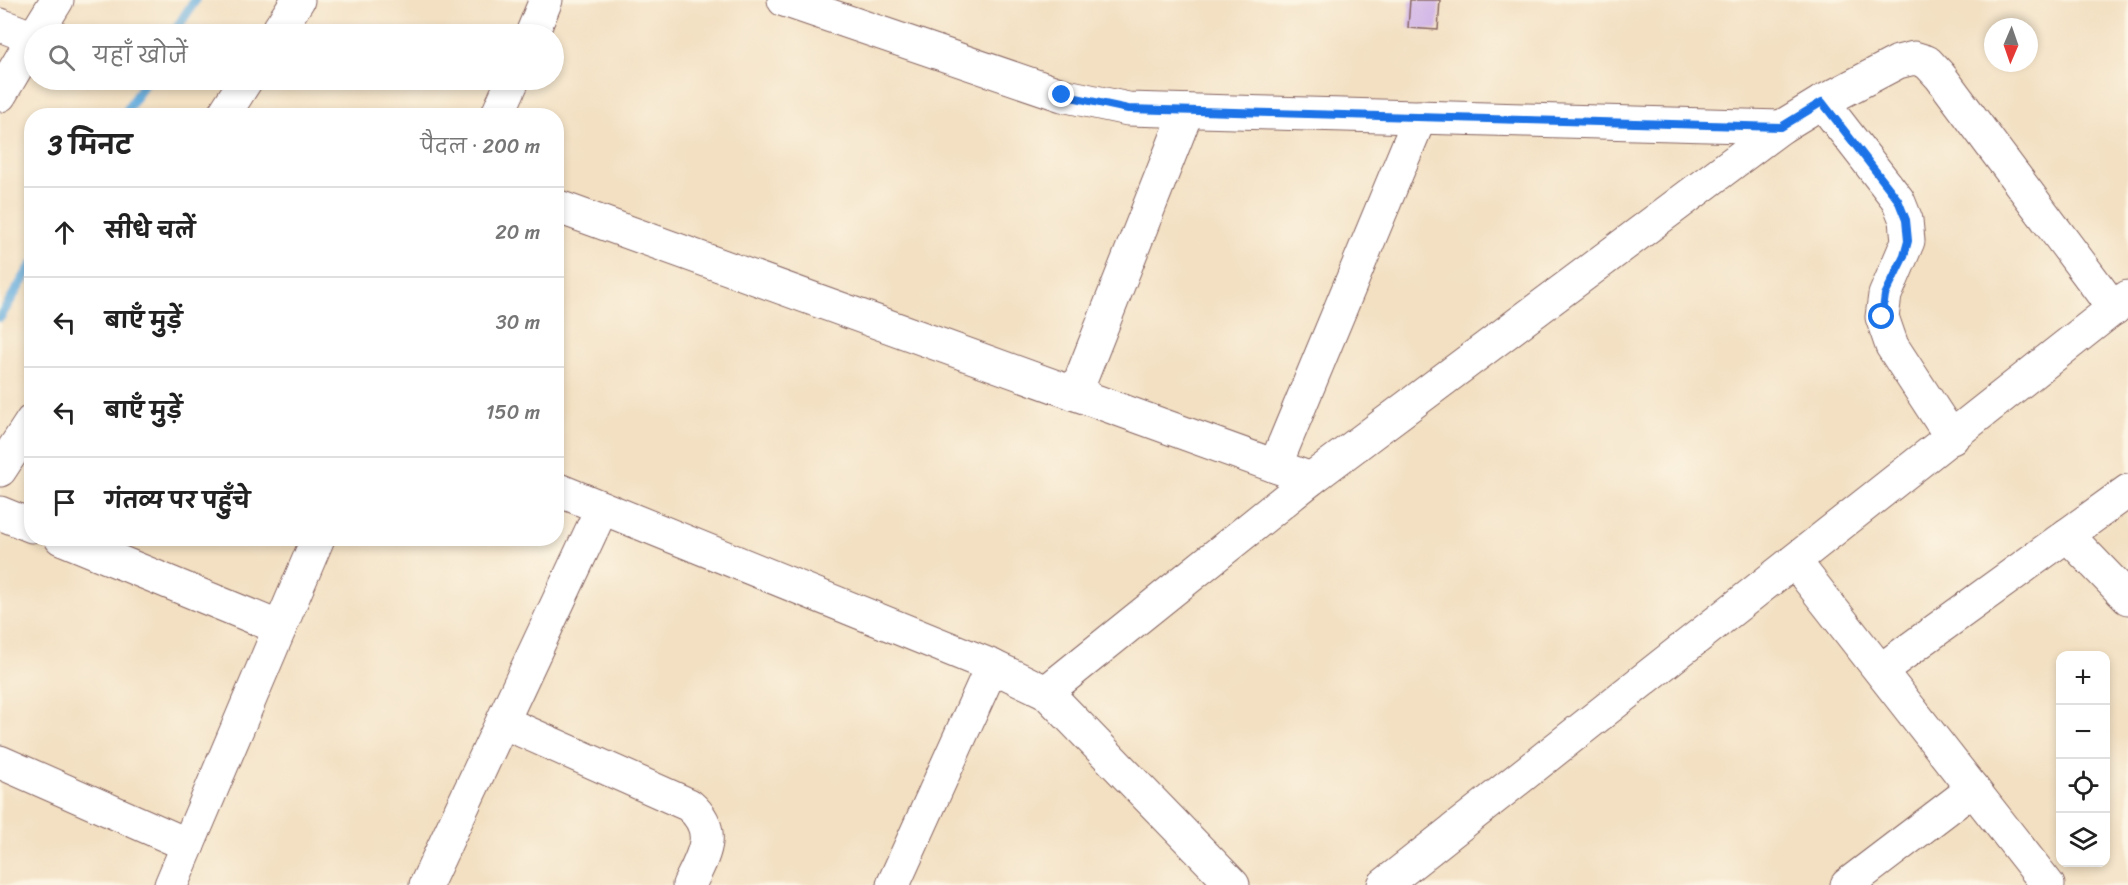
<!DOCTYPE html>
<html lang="hi">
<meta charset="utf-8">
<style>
body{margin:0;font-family:Sriracha,"Playpen Sans Deva",sans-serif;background:#f6f6f6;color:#222}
.controls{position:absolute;right:18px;bottom:18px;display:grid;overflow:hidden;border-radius:12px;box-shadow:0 3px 9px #0003}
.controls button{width:54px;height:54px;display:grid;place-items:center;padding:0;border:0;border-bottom:2px solid #e0e0e0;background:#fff;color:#222;font:30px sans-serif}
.compass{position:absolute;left:1984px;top:18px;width:54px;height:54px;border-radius:50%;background:#fff;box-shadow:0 3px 9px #0003;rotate:182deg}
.stop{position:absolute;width:18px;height:18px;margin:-14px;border:4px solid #1a73e8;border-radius:50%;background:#fff}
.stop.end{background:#1a73e8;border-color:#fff;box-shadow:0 2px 6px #0008}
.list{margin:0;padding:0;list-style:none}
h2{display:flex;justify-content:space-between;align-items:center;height:78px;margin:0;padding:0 24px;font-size:26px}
h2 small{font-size:20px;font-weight:400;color:#767676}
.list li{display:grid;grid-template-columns:39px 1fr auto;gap:18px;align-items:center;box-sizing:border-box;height:90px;padding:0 24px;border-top:2px solid #e0e0e0}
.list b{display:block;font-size:22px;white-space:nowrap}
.list em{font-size:20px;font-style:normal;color:#767676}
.icon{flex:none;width:33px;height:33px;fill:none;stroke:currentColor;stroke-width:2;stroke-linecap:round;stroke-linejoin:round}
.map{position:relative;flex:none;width:2128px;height:885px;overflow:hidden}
.search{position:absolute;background:#fff;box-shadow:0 3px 9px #0003;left:24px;top:24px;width:540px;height:66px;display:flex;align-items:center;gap:15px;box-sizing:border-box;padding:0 21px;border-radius:33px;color:#767676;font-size:22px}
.panel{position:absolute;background:#fff;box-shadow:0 3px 9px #0003;left:24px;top:108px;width:540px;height:438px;border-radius:24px}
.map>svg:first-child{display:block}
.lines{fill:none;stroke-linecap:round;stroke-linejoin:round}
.stream{stroke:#67aede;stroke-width:10}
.building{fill:#ceb0e7}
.minor-casing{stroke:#856360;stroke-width:35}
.minor{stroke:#fff;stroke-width:33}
.route{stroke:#1a73e8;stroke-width:8}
</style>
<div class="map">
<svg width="2128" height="885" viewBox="0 0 2128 885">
<rect width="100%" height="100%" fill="#fcf5e5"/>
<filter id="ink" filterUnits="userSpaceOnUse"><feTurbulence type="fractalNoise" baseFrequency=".0167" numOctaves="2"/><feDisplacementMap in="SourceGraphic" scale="12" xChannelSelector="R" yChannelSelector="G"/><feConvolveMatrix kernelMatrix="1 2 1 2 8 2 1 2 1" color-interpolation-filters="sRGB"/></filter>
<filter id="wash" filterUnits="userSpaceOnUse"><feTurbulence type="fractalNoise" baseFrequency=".008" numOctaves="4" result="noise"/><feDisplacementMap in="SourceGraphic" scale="24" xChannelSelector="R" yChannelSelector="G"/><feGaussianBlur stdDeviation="1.35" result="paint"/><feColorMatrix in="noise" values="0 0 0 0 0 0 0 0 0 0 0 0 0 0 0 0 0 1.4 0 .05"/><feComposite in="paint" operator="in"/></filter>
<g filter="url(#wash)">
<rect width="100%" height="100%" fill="#f3e0c2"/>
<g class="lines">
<!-- stream -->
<g class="stream">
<polyline points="173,34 195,0"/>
<polyline points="124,116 146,80"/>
<polyline points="0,317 32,265"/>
</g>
</g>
<g id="blocks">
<!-- building -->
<polygon class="building" points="1410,0 1440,0 1438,30 1408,28"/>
</g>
</g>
<g filter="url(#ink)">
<use href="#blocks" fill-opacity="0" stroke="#856360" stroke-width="1.5"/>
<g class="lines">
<defs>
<g id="minor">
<polyline points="784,0 1062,95 1128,109 1781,127"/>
<polyline points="0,25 34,38"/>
<polyline points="36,34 57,0"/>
<polyline points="276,34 298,0"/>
<polyline points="532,34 546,0"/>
<polyline points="0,95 34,37"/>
<polyline points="1822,102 1898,200 1906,220 1908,241 1885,295 1882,317 1892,346 1952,438"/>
<polyline points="223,116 246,80"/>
<polyline points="497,116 513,80"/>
<polyline points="556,206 1311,479"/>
<polyline points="1075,394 1187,111"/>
<polyline points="1275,466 1420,117"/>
<polyline points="0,470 32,421"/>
<polyline points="556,489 992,666 1046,692 1233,885"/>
<polyline points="0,513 32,526"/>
<polyline points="2067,535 2128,598"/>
<polyline points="61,538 280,628"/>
<polyline points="1795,562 2048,885"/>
<polyline points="1881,670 2128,491"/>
<polyline points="1046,692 1311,479 1781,127 1822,102 1898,62 1914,58 1927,62 1940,76 2114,309"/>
<path d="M503,722L689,805C719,831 704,854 689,885"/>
<polyline points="0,762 188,845"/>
<polyline points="171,885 318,538"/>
<polyline points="426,885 602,508"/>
<polyline points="893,885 992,666"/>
<polyline points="1384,885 2128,297"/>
<polyline points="1847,885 1973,789"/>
</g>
</defs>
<!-- minor casing -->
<use href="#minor" class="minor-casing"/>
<!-- minor -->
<use href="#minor" class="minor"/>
</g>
</g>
<g class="lines" filter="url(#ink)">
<!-- route -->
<polyline class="route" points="1062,95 1128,109 1781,127 1822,102 1898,200 1906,220 1908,241 1904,256 1885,295 1882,317"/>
</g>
</svg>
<div class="controls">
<button>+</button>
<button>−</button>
<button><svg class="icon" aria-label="locate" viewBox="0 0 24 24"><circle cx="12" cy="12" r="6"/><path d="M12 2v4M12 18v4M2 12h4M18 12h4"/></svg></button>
<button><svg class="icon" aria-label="layers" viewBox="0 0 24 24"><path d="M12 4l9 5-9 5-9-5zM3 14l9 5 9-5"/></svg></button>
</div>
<svg class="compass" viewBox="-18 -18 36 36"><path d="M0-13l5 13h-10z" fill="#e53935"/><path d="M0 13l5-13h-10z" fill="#767676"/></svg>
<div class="stop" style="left:1882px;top:317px"></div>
<div class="stop end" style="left:1062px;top:95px"></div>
<div class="search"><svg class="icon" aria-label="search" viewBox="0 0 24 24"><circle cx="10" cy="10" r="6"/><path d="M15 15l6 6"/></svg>यहाँ खोजें</div>
<section class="panel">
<h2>3 मिनट<small>पैदल · 200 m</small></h2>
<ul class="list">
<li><svg class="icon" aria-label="ahead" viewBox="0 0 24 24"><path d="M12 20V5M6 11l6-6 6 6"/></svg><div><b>सीधे चलें</b></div><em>20 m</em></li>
<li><svg class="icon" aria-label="left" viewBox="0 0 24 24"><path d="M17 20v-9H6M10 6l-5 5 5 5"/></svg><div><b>बाएँ मुड़ें</b></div><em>30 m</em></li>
<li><svg class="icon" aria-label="left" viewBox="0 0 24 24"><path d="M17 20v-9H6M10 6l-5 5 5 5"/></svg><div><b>बाएँ मुड़ें</b></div><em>150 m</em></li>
<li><svg class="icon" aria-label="arrive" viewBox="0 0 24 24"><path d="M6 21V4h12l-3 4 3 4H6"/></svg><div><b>गंतव्य पर पहुँचे</b></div></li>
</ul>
</section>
</div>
